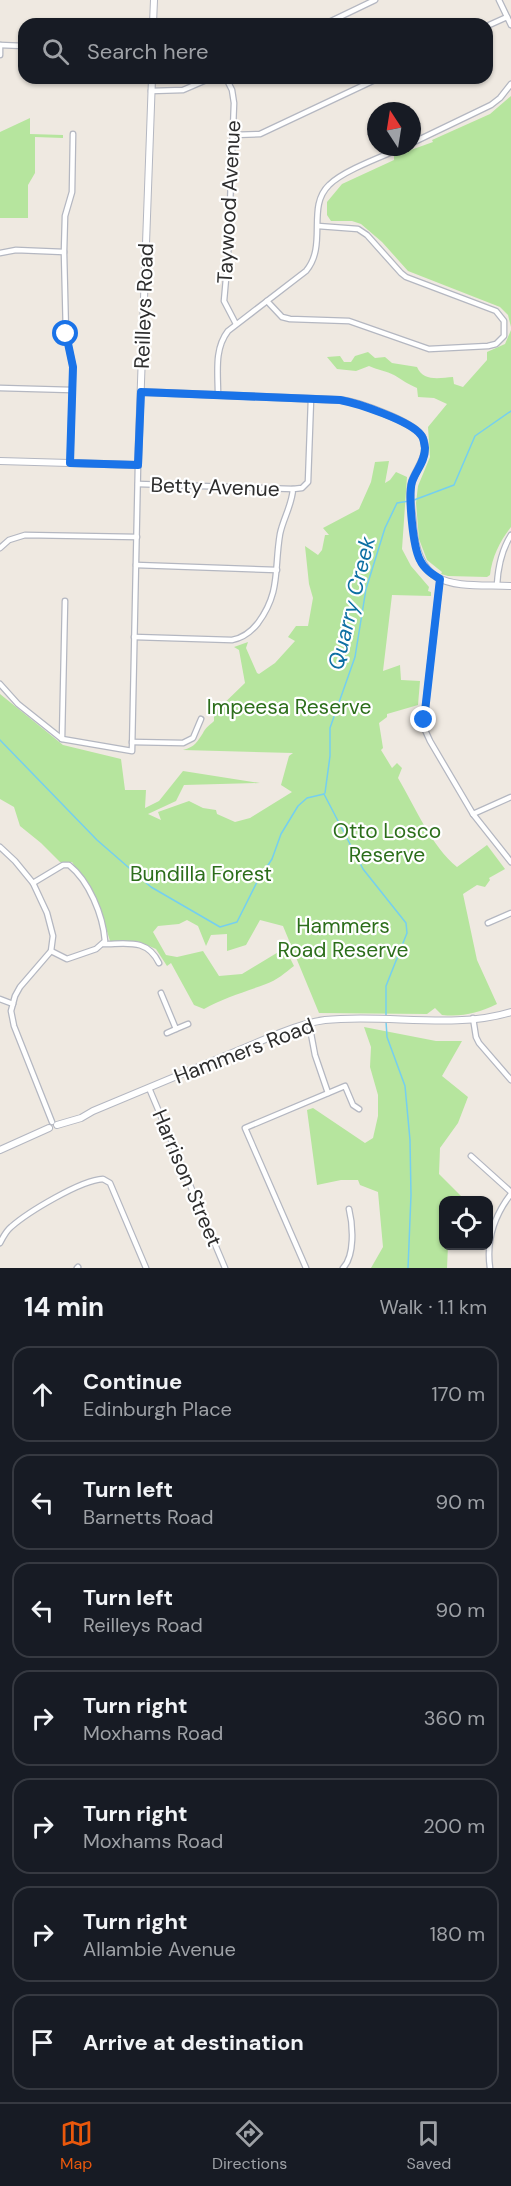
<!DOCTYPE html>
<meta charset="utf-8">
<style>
body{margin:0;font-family:"DM Sans",sans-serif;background:#242831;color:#f1f3f6}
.controls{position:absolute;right:18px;bottom:18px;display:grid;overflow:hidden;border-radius:12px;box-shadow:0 2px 4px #0004}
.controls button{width:54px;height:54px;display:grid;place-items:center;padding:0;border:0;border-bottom:2px solid #363941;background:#171b24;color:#f1f3f6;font:30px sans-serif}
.compass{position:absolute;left:367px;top:102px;width:54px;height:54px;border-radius:50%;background:#171b24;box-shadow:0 2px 4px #0004;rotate:348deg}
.stop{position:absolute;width:18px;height:18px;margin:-14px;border:4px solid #1a73e8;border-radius:50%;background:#fff}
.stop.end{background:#1a73e8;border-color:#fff;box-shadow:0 2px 6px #0008}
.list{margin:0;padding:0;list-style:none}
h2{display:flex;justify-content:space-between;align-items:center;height:78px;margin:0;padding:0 24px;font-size:26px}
h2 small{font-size:20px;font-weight:400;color:#9ea1a6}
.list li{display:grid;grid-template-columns:39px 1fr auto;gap:18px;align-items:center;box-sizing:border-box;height:96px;margin:0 12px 12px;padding:0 12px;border:2px solid #363941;border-radius:18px}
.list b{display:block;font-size:22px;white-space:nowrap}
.list p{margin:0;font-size:20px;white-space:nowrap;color:#9ea1a6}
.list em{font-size:20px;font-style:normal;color:#9ea1a6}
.icon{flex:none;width:33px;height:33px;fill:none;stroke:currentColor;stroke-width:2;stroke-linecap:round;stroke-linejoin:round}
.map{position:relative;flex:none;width:511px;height:1268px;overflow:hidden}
.search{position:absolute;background:#171b24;box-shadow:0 2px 4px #0004;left:18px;right:18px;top:18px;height:66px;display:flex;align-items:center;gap:15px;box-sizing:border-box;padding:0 21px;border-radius:18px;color:#9ea1a6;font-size:22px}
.sheet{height:834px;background:#171b24}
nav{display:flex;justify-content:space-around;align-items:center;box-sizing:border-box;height:84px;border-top:2px solid #363941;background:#171b24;font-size:16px;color:#9ea1a6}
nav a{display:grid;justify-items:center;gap:3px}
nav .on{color:#ea580c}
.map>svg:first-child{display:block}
.green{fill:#b6e59e}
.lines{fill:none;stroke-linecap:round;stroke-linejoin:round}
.stream{stroke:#75cff0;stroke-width:1.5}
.street-casing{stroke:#b4b7c1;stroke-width:7}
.secondary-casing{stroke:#b4b7c1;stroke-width:8}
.street{stroke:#fff;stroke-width:4.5}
.secondary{stroke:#fff;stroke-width:6}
.route{stroke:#1a73e8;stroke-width:8}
.labels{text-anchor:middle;stroke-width:4.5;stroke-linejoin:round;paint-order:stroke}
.street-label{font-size:21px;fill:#2e2e2e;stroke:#fff}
.park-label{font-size:21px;fill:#2c6e1b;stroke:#fff}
.water-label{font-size:22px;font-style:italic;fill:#0d6fa3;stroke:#fff}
</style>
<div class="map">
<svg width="511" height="1268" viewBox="0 0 511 1268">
<rect width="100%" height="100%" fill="#efe9e1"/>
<!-- green -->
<g class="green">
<polygon points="511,96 511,327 508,315 500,307 408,271 382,242 361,224 352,221 331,221 327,215 327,202 342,184 394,160 394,156 433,142 432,140 490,114"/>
<polygon points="30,118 30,134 63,135 63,138 35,137 35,173 28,185 28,218 0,218 0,132"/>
<path d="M511,330V527C500,541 492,557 490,575L487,577L448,576L441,574L442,572L427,560L419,539L416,503L418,486L430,457L428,427L447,404L434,398L418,397L417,388C408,384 402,380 394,375C387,371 377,370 369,366L356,371L337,369L327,357L340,356L344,362H351L355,356L368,352L375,358L385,357L392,363L417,367C423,382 440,378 453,377L454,384L463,387L487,360V352L505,344Z"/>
<path d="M389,461L385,483L390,480L396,472L407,477L402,549L411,566L429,587L428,591L431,592V596L392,595L383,671L400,665L401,680L420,681L418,705L387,714V717L379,723L383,748L381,750L392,768L397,763L402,768L398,778C414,805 432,847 457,867L487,845L505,869L489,878L490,880L485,887L477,885L463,894L477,960L497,1004C478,1013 463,1017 442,1015L435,1008L427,1014L319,1013L283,926L260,920L246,945L227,951V934L211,935L206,946L198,926L187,920L179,924L158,926L153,932L166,955L177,957L203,951L219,976L242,974L285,948L294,966C286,972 276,981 266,984C245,992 223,998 204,1009L194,1005L171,963L167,966L156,949L137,941H110L99,905L72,862H60L41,843L20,826L14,807L0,799V694L63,745L121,759L125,790H146L145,808L159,801L183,771L260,783L184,785L176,801L148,814L161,820L158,812L189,801L203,808L216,810L217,814L235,822L250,818L292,792L281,785L289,756L293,753L183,750C195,747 197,742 203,733C205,728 211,724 214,721V713L245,683L239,650L234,647L248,642L246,648L257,673L259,674L275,663L295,641L288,637L296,626H308L313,598L309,584L305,546L318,555L322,550L325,535H329L323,528L359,509L371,482L375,462Z"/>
<polygon points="364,1027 436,1041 462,1041 442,1076 468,1097 458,1123 440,1148 439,1174 464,1199 444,1200 444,1246 448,1246 447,1268 371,1268 383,1247 378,1192 360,1185 358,1180 341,1180 317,1185 307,1110 313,1108 365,1143 373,1138 378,1116 378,1095 370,1067 371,1047"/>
</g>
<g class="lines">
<!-- stream -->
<g class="stream">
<polyline points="414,500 454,485 475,436 511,411"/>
<polyline points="0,740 97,840 151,887 220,927 237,922 257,882 272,859 281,834 298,806 307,798 324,794"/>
<polyline points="325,793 330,756 330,728 355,657 366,589 385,528 397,503 409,501"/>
<polyline points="324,794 363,869 406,923 407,933 386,986 386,1016"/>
<polyline points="386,1021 387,1037 405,1086 410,1140 411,1195 408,1268"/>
</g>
<defs>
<g id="street">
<polyline points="499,0 511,25"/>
<polyline points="325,24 375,0"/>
<polyline points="487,26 507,17"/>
<polyline points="0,45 24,46"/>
<polyline points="0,55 0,45"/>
<polyline points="226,78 232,90 234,103 228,256 224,301 236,324"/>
<polyline points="151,91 183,90 211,78"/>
<polyline points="233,135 260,134 379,78"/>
<polyline points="412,143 491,105 500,98 511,84"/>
<polyline points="0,253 16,250 64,252"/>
<polyline points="267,301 282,317 290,319 349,321 429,349 488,346 496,344 504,336 504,321 496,311 406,277 401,273 367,235 358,229 318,226"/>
<polyline points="0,388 72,390"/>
<path d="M218,395C218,373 214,349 228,331L306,271C328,245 306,207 329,185C344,170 384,156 404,147"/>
<polyline points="70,463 73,367 66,334 64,252 65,216 72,192 73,134"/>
<polyline points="138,484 293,489"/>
<polyline points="0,548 9,540 25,535 137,537"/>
<polyline points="136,565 277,570"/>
<polyline points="440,579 424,720 425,730 430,741 473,814 511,862"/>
<path d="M497,585C498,567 501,551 511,535"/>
<path d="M134,637L232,640C243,638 251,632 258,623C281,592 274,569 280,534C283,519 292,505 293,489L302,488L308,482L311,399"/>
<polyline points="0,684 18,704 62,739 132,751 138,465"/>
<polyline points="62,739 65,601"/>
<polyline points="132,742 183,743 193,738 201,719"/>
<polyline points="473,814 511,797"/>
<polyline points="0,847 15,861 33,883 47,913 53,936 51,951 20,987 15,996 11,1011 14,1026 52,1122"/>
<path d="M33,883L63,865H69C89,881 103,915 105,941L96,949L67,959L51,951"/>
<polyline points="488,923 511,913"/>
<path d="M103,944C127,944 147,938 159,963"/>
<polyline points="161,993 176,1029 188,1024"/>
<polyline points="0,999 13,1004"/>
<polyline points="473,1018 476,1037 479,1043 511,1080"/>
<polyline points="309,1023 315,1055 328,1093"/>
<polyline points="167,1033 176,1029"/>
<polyline points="149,1088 225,1268"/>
<polyline points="471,1156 511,1192"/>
<path d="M0,1243C3,1237 6,1231 11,1227C28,1212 81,1180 103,1179L110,1183L146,1268"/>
<polyline points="77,1268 78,1267"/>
<polyline points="306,1268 245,1128 345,1086 353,1105 359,1109"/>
<path d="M343,1268C355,1256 353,1225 349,1209"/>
<path d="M490,1268C486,1240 494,1216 511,1194"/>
</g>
<g id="secondary">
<polyline points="153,24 154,0"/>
<path d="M141,392L341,400C357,402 416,422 423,438C430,455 417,467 412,481C408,493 412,510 413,523C417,593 456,584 511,586"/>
<polyline points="0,461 138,465 152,78"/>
<path d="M57,1125L81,1118L93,1111L280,1033C295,1027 309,1022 325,1020C384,1013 454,1030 511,1012"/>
<polyline points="0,1150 49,1128"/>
</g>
</defs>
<!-- street casing -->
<use href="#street" class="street-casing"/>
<!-- secondary casing -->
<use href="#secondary" class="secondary-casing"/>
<!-- street -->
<use href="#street" class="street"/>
<!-- secondary -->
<use href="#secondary" class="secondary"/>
</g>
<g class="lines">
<!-- route -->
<path class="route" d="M66,334L73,367L70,463L138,465L141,392L340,400C357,403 411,421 421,435C424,438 424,443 425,448C425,462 416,470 412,482C408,496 413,547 420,560C424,569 432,574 440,579L424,720"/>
</g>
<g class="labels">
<!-- street labels -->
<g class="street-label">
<text transform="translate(229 202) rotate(-87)" y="7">Taywood Avenue</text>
<text transform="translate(144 306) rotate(-88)" y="7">Reilleys Road</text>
<text transform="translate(215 487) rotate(2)" y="7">Betty Avenue</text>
<text transform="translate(244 1051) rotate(-21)" y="7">Hammers Road</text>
<text transform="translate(187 1178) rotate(67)" y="7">Harrison Street</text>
</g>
<!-- park labels -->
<g class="park-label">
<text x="289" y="714">Impeesa Reserve</text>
<text x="387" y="838">Otto Losco<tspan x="387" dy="24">Reserve</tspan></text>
<text x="201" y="881">Bundilla Forest</text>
<text x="343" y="933">Hammers<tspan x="343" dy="24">Road Reserve</tspan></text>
</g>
<!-- water labels -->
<g class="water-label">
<text transform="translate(351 603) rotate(-76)" y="8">Quarry Creek</text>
</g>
</g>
</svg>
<div class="controls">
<button><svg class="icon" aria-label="locate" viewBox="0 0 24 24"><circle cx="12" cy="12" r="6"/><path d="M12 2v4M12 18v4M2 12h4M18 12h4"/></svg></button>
</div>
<svg class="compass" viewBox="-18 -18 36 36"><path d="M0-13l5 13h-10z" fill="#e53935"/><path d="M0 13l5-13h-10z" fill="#9ea1a6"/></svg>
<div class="stop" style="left:66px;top:334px"></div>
<div class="stop end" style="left:424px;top:720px"></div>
<div class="search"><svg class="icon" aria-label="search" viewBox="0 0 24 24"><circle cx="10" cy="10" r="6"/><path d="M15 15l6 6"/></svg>Search here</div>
</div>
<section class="sheet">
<h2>14 min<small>Walk · 1.1 km</small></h2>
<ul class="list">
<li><svg class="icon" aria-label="ahead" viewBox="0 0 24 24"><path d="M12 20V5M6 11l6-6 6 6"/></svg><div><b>Continue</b><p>Edinburgh Place</p></div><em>170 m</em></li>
<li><svg class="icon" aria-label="left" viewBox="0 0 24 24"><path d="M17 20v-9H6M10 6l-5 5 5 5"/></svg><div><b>Turn left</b><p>Barnetts Road</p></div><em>90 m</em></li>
<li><svg class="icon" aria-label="left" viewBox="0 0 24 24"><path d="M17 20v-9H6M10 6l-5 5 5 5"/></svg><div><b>Turn left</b><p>Reilleys Road</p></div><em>90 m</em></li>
<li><svg class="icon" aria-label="right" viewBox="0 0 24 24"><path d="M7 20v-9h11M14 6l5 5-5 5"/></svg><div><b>Turn right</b><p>Moxhams Road</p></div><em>360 m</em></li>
<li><svg class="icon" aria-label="right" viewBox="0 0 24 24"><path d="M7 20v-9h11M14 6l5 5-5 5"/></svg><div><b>Turn right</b><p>Moxhams Road</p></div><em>200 m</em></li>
<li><svg class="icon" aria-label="right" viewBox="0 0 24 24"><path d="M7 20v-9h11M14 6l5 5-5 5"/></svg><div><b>Turn right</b><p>Allambie Avenue</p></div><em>180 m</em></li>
<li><svg class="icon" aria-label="arrive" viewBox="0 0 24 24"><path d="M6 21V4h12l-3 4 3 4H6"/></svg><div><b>Arrive at destination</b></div></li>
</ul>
</section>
<nav>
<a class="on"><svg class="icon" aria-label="map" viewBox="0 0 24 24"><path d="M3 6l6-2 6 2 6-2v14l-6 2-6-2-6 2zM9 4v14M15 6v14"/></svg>Map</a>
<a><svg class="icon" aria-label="directions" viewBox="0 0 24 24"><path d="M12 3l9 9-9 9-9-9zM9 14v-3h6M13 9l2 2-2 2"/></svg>Directions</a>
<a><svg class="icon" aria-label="saved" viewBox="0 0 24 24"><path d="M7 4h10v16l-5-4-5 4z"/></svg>Saved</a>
</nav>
